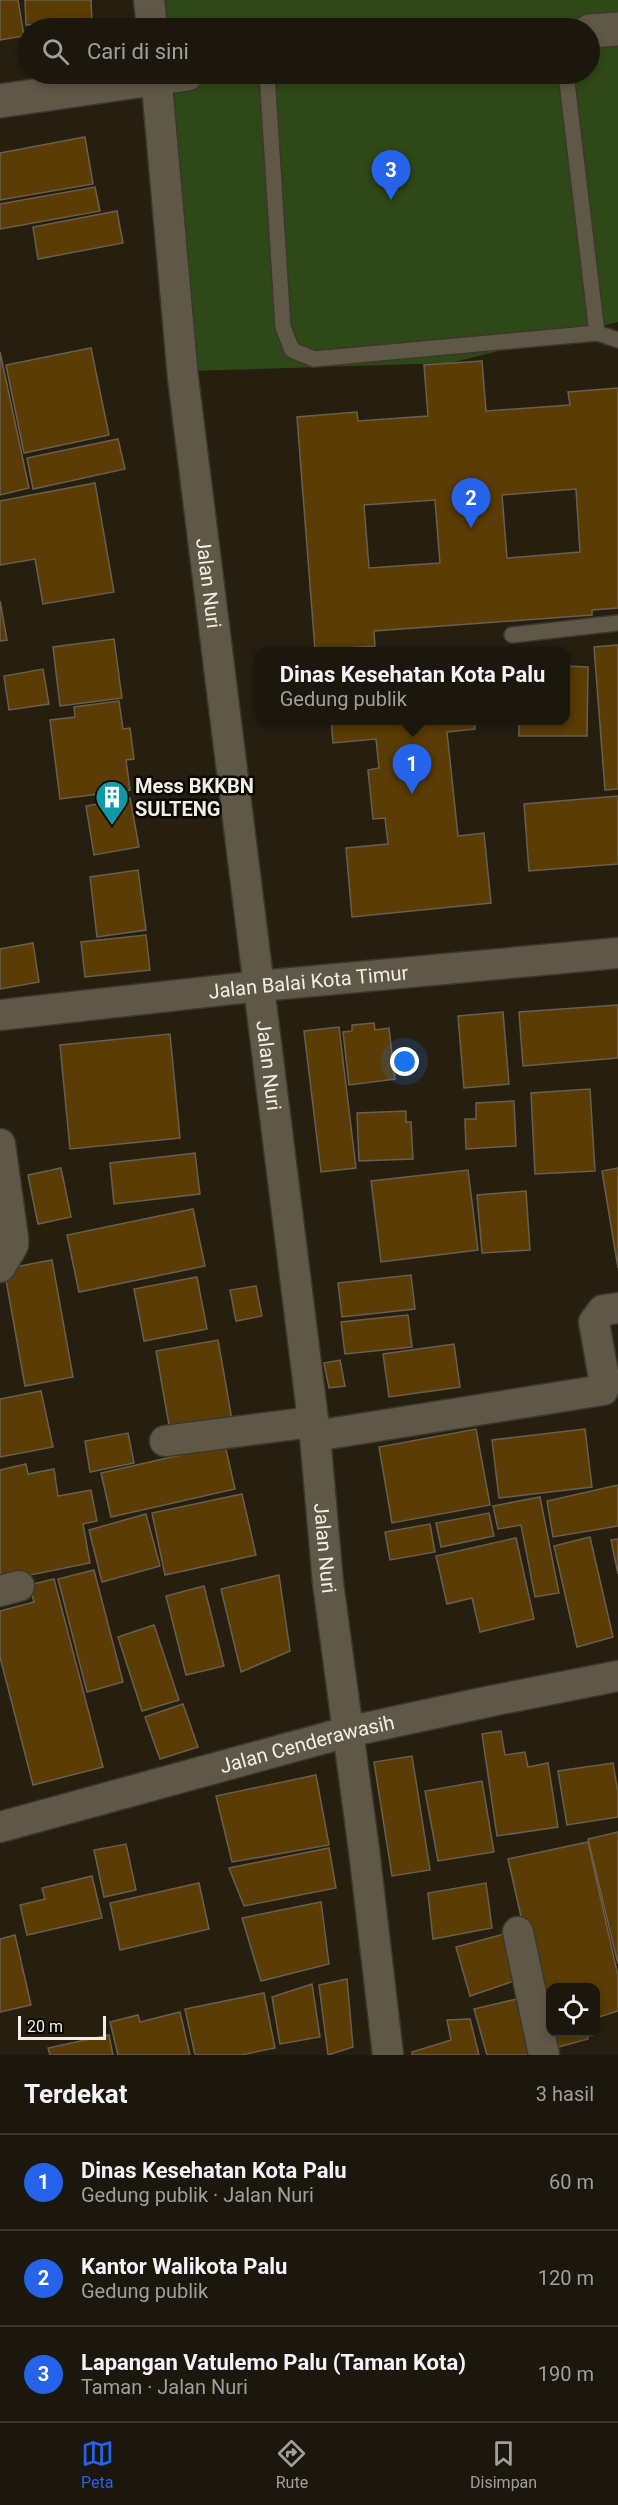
<!DOCTYPE html>
<html lang="id">
<meta charset="utf-8">
<style>
body{margin:0;font-family:Roboto,sans-serif;background:#252015;color:#f1f3f6}
.controls{position:absolute;right:18px;bottom:18px;display:grid;overflow:hidden;border-radius:12px;box-shadow:0 3px 9px #0003}
.controls button{width:54px;height:54px;display:grid;place-items:center;padding:0;border:0;border-bottom:2px solid #3a362d;background:#1c170c;color:#f1f3f6;font:30px sans-serif}
.scale{position:absolute;left:18px;bottom:15px;width:88px;box-sizing:border-box;padding-left:6px;border:3px solid #f2eee4;border-top:0;font-size:16px;line-height:21px;white-space:nowrap;color:#f2eee4;-webkit-text-stroke:4px #0c0904;paint-order:stroke}
.you{position:absolute;left:405px;top:1062px;width:21px;height:21px;margin:-15px;border:4px solid #fff;border-radius:50%;background:#1a73e8;box-shadow:0 0 0 9px #1a73e833}
.badge{display:grid;place-items:center;width:39px;height:39px;border-radius:50%;background:#2563eb;color:#fff;font-size:20px;font-weight:700}
.pin{position:absolute;translate:-50% -50px;filter:drop-shadow(0 2px 3px #0008)}
.pin::after{content:'';position:absolute;top:32px;width:21px;height:18px;background:inherit;clip-path:polygon(0 0,100% 0,50% 100%)}
.popup{position:absolute;left:255px;top:647px;width:315px;height:78px;box-sizing:border-box;display:grid;place-content:center;border-radius:12px;background:#1c170c;filter:drop-shadow(0 2px 4px #0005);font-size:20px;white-space:nowrap;color:#a09f9d}
.popup b{font-size:22px;color:#f1f3f6}
.popup::after{content:'';position:absolute;left:50%;top:100%;margin-left:-12px;border:12px solid transparent;border-top-color:#1c170c}
.list{margin:0;padding:0;list-style:none}
h2{display:flex;justify-content:space-between;align-items:center;height:78px;margin:0;padding:0 24px;font-size:26px}
h2 small{font-size:20px;font-weight:400;color:#a09f9d}
.list li{display:grid;grid-template-columns:39px 1fr auto;gap:18px;align-items:center;box-sizing:border-box;height:96px;padding:0 24px;border-top:2px solid #3a362d}
.list b{display:block;font-size:22px;white-space:nowrap}
.list p{margin:0;font-size:20px;white-space:nowrap;color:#a09f9d}
.list em{font-size:20px;font-style:normal;color:#a09f9d}
.icon{flex:none;width:33px;height:33px;fill:none;stroke:currentColor;stroke-width:2;stroke-linecap:round;stroke-linejoin:round}
.map{position:relative;flex:none;width:618px;height:2055px;overflow:hidden}
.search{position:absolute;background:#1c170c;box-shadow:0 3px 9px #0003;left:18px;right:18px;top:18px;height:66px;display:flex;align-items:center;gap:15px;box-sizing:border-box;padding:0 21px;border-radius:33px;color:#a09f9d;font-size:22px}
.sheet{height:366px;background:#1c170c}
nav{display:flex;justify-content:space-around;align-items:center;box-sizing:border-box;height:84px;border-top:2px solid #3a362d;background:#1c170c;font-size:16px;color:#a09f9d}
nav a{display:grid;justify-items:center;gap:3px}
nav .on{color:#2563eb}
.map>svg:first-child{display:block}
.green{fill:#2f4817}
.building{fill:#5a3c04;stroke:#6a5e4f;stroke-width:1.5;fill-rule:evenodd}
.lines{fill:none;stroke-linecap:round;stroke-linejoin:round}
.service-casing{stroke:#3c372e;stroke-width:18}
.minor-casing{stroke:#3c372e;stroke-width:33}
.tertiary-casing{stroke:#3c372e;stroke-width:36}
.service{stroke:#605847;stroke-width:15}
.minor{stroke:#605847;stroke-width:30}
.tertiary{stroke:#605847;stroke-width:33}
.labels{text-anchor:middle;stroke-width:5;stroke-linejoin:round;paint-order:stroke}
.street-label{font-size:20px;fill:#f2eee4;stroke:#0c0904}
.poi-label{font-size:20px;font-weight:bold;fill:#f2eee4;stroke:#0c0904;text-anchor:start}
</style>
<div class="map">
<svg width="618" height="2055" viewBox="0 0 618 2055">
<rect width="100%" height="100%" fill="#261f10"/>
<!-- green -->
<polygon class="green" points="140,0 618,0 618,322 450,363 187,371 147,74 590,74 590,28 143,28"/>
<!-- building -->
<g class="building">
<polygon points="0,0 18,0 24,36 0,40"/>
<polygon points="25,0 91,0 92,21 26,25"/>
<polygon points="85,137 93,184 0,200 0,153"/>
<polygon points="95,187 100,211 0,229 0,204"/>
<polygon points="117,211 123,243 38,259 33,227"/>
<polygon points="91,348 109,435 24,453 6,365"/>
<polygon points="0,352 29,488 0,495"/>
<path d="M482,361L486,411L570,405L568,392L618,388V608L592,610V615L374,631L375,646L315,650L297,417L357,412L358,421L428,416L424,365ZM576,489L580,552L507,558L502,495ZM435,500L440,563L369,568L364,505Z"/>
<polygon points="118,439 125,469 33,489 27,458"/>
<polygon points="95,483 114,592 43,604 35,559 0,565 0,501"/>
<polygon points="0,601 7,640 0,641"/>
<polygon points="114,639 122,698 60,706 53,647"/>
<polygon points="618,645 618,789 605,790 594,647"/>
<polygon points="565,666 588,667 587,736 519,736 519,720 565,720"/>
<polygon points="43,669 49,704 9,710 4,676"/>
<polygon points="119,701 123,729 130,728 134,759 126,760 130,790 60,799 50,720 75,717 74,707"/>
<polygon points="331,720 474,720 475,729 447,732 458,836 484,833 491,903 352,917 346,848 388,844 385,818 373,819 368,770 379,768 376,739 333,743"/>
<polygon points="618,796 618,864 529,871 524,804"/>
<polygon points="130,798 139,847 94,855 86,806"/>
<polygon points="138,870 146,930 97,937 90,877"/>
<polygon points="146,935 150,970 85,977 81,942"/>
<polygon points="33,943 39,982 0,989 0,949"/>
<polygon points="618,1005 618,1058 523,1066 519,1012"/>
<polygon points="503,1012 509,1084 464,1088 458,1016"/>
<polygon points="374,1023 375,1030 389,1028 395,1079 349,1085 343,1032 352,1031 352,1025"/>
<polygon points="339,1027 356,1168 321,1172 304,1031"/>
<polygon points="170,1034 180,1138 70,1149 60,1045"/>
<polygon points="590,1089 595,1171 535,1174 531,1093"/>
<polygon points="514,1101 516,1146 466,1149 465,1119 476,1119 476,1103"/>
<polygon points="406,1111 406,1122 411,1122 413,1159 359,1161 357,1113"/>
<polygon points="195,1153 200,1194 114,1204 110,1163"/>
<polygon points="61,1168 71,1217 38,1224 28,1175"/>
<polygon points="618,1168 618,1268 602,1171"/>
<polygon points="468,1170 478,1250 381,1262 371,1181"/>
<polygon points="526,1191 530,1250 482,1253 477,1195"/>
<polygon points="193,1209 205,1266 79,1292 67,1235"/>
<polygon points="52,1260 73,1377 25,1386 4,1269"/>
<polygon points="411,1275 415,1309 342,1317 338,1283"/>
<polygon points="197,1277 207,1329 144,1341 134,1289"/>
<polygon points="256,1286 262,1316 236,1321 230,1290"/>
<polygon points="408,1315 412,1347 345,1354 341,1322"/>
<polygon points="218,1340 232,1420 170,1431 156,1351"/>
<polygon points="454,1344 460,1387 389,1397 383,1354"/>
<polygon points="340,1360 345,1386 329,1388 324,1363"/>
<polygon points="41,1391 53,1447 0,1457 0,1399"/>
<polygon points="476,1429 490,1505 392,1523 379,1447"/>
<polygon points="585,1429 592,1487 499,1498 492,1440"/>
<polygon points="128,1433 134,1463 90,1472 85,1441"/>
<polygon points="225,1445 235,1489 111,1517 101,1473"/>
<polygon points="26,1464 28,1474 54,1469 58,1496 91,1490 97,1521 83,1524 90,1563 0,1581 0,1470"/>
<polygon points="618,1485 618,1526 553,1537 547,1501"/>
<polygon points="242,1494 256,1555 165,1575 152,1513"/>
<polygon points="540,1497 559,1593 535,1597 521,1525 498,1529 493,1506"/>
<polygon points="489,1513 494,1536 441,1547 436,1523"/>
<polygon points="146,1514 160,1566 102,1582 89,1530"/>
<polygon points="430,1524 435,1552 390,1560 385,1532"/>
<polygon points="590,1537 613,1637 577,1647 554,1546"/>
<polygon points="516,1538 534,1619 480,1632 472,1598 447,1604 436,1556"/>
<polygon points="618,1539 618,1574 611,1540"/>
<polygon points="94,1570 123,1682 87,1692 58,1579"/>
<polygon points="279,1575 290,1651 241,1672 221,1589"/>
<polygon points="54,1579 103,1767 33,1785 0,1657 0,1611 34,1602 29,1585"/>
<polygon points="204,1586 224,1666 186,1675 166,1596"/>
<polygon points="154,1625 179,1700 142,1711 118,1637"/>
<polygon points="183,1704 198,1747 160,1759 145,1717"/>
<polygon points="501,1731 505,1755 525,1752 528,1767 548,1763 558,1827 497,1836 482,1734"/>
<polygon points="412,1756 430,1870 392,1876 374,1762"/>
<polygon points="613,1763 618,1793 618,1817 567,1825 558,1771"/>
<polygon points="316,1775 329,1845 232,1862 216,1796"/>
<polygon points="482,1781 494,1852 438,1861 425,1791"/>
<polygon points="618,1832 618,1964 588,1839"/>
<polygon points="588,1842 618,1976 618,2011 596,2018 596,1988 550,1988 550,2032 586,2032 588,2039 551,2049 508,1859"/>
<polygon points="126,1844 136,1890 104,1897 94,1850"/>
<polygon points="329,1848 336,1888 244,1906 229,1868"/>
<polygon points="92,1876 102,1918 27,1935 20,1905 45,1899 42,1888"/>
<polygon points="199,1883 209,1929 120,1950 110,1903"/>
<polygon points="486,1883 492,1928 433,1939 428,1893"/>
<polygon points="321,1902 329,1964 261,1981 242,1918"/>
<polygon points="508,1933 520,1979 470,1996 456,1947"/>
<polygon points="15,1935 31,2005 0,2012 0,1939"/>
<polygon points="347,1979 353,2047 328,2055 319,1985"/>
<polygon points="312,1984 320,2037 280,2044 272,1997"/>
<polygon points="264,1993 275,2048 241,2055 195,2055 185,2009"/>
<polygon points="517,1999 531,2055 487,2055 474,2009"/>
<polygon points="180,2012 190,2055 118,2055 110,2022 138,2015 140,2022"/>
<polygon points="470,2019 479,2055 412,2055 412,2052 451,2040 447,2020"/>
<polygon points="109,2035 113,2055 50,2055 48,2048"/>
</g>
<g class="lines">
<defs>
<g id="service">
<polyline points="267,74 283,327 292,350 314,359 597,333 618,340"/>
<polyline points="566,74 597,333"/>
<polyline points="512,635 618,623"/>
</g>
<g id="minor">
<polyline points="149,0 152,28"/>
<path id="s1" d="M156,74L183,378L315,1436L328,1583L364,1850L388,2055"/>
<path id="s2" d="M0,1015L260,986L618,953"/>
<polyline points="0,1144 13,1238 13,1245 0,1267"/>
<polyline points="315,1436 603,1390 605,1384 594,1322 603,1310 618,1308"/>
<polyline points="165,1441 312,1422"/>
<polyline points="0,1591 19,1586"/>
<path id="s3" d="M0,1827L347,1732L491,1701L618,1676"/>
<polyline points="518,1932 544,2055"/>
</g>
<g id="tertiary">
<polyline points="590,31 618,29"/>
<polyline points="0,101 187,74"/>
</g>
</defs>
<!-- service casing -->
<use href="#service" class="service-casing"/>
<!-- minor casing -->
<use href="#minor" class="minor-casing"/>
<!-- tertiary casing -->
<use href="#tertiary" class="tertiary-casing"/>
<!-- service -->
<use href="#service" class="service"/>
<!-- minor -->
<use href="#minor" class="minor"/>
<!-- tertiary -->
<use href="#tertiary" class="tertiary"/>
</g>
<!-- icons -->
<defs>
<symbol id="building-pin" viewBox="-11 -11 22 30"><path d="M0 17L-7.5 6A9.5 9.5 0 1 1 7.5 6Z" fill="#0f9aa8" stroke="#0c0904"/><path d="M-4-6H4V6H1V3H-1V6H-4ZM-2.5-4.3h1.7v1.8h-1.7ZM.8-4.3h1.7v1.8H.8ZM-2.5-1h1.7V.8h-1.7ZM.8-1h1.7V.8H.8Z" fill="#fff"/></symbol>
</defs>
<g fill-rule="evenodd">
<use href="#building-pin" x="93" y="778" width="38" height="52"/>
</g>
<g class="labels">
<!-- street labels -->
<g class="street-label">
<text dy="7" stroke="none"><textPath href="#s1" startOffset="512">Jalan Nuri</textPath></text>
<text dy="7" stroke="none"><textPath href="#s2" startOffset="310">Jalan Balai Kota Timur</textPath></text>
<text dy="7" stroke="none"><textPath href="#s1" startOffset="998">Jalan Nuri</textPath></text>
<text dy="7" stroke="none"><textPath href="#s1" startOffset="1484">Jalan Nuri</textPath></text>
<text dy="7" stroke="none"><textPath href="#s3" startOffset="318">Jalan Cenderawasih</textPath></text>
</g>
<!-- poi labels -->
<g class="poi-label">
<text x="135" y="793">Mess BKKBN<tspan x="135" dy="23">SULTENG</tspan></text>
</g>
</g>
</svg>
<div class="controls">
<button><svg class="icon" aria-label="locate" viewBox="0 0 24 24"><circle cx="12" cy="12" r="6"/><path d="M12 2v4M12 18v4M2 12h4M18 12h4"/></svg></button>
</div>
<div class="scale">20 m</div>
<div class="you"></div>
<div class="pin badge" style="left:412px;top:794px">1</div>
<div class="popup"><b>Dinas Kesehatan Kota Palu</b>Gedung publik</div>
<div class="pin badge" style="left:471px;top:528px">2</div>
<div class="pin badge" style="left:391px;top:200px">3</div>
<div class="search"><svg class="icon" aria-label="search" viewBox="0 0 24 24"><circle cx="10" cy="10" r="6"/><path d="M15 15l6 6"/></svg>Cari di sini</div>
</div>
<section class="sheet">
<h2>Terdekat<small>3 hasil</small></h2>
<ul class="list">
<li><span class="badge">1</span><div><b>Dinas Kesehatan Kota Palu</b><p>Gedung publik · Jalan Nuri</p></div><em>60 m</em></li>
<li><span class="badge">2</span><div><b>Kantor Walikota Palu</b><p>Gedung publik</p></div><em>120 m</em></li>
<li><span class="badge">3</span><div><b>Lapangan Vatulemo Palu (Taman Kota)</b><p>Taman · Jalan Nuri</p></div><em>190 m</em></li>
</ul>
</section>
<nav>
<a class="on"><svg class="icon" aria-label="map" viewBox="0 0 24 24"><path d="M3 6l6-2 6 2 6-2v14l-6 2-6-2-6 2zM9 4v14M15 6v14"/></svg>Peta</a>
<a><svg class="icon" aria-label="directions" viewBox="0 0 24 24"><path d="M12 3l9 9-9 9-9-9zM9 14v-3h6M13 9l2 2-2 2"/></svg>Rute</a>
<a><svg class="icon" aria-label="saved" viewBox="0 0 24 24"><path d="M7 4h10v16l-5-4-5 4z"/></svg>Disimpan</a>
</nav>
